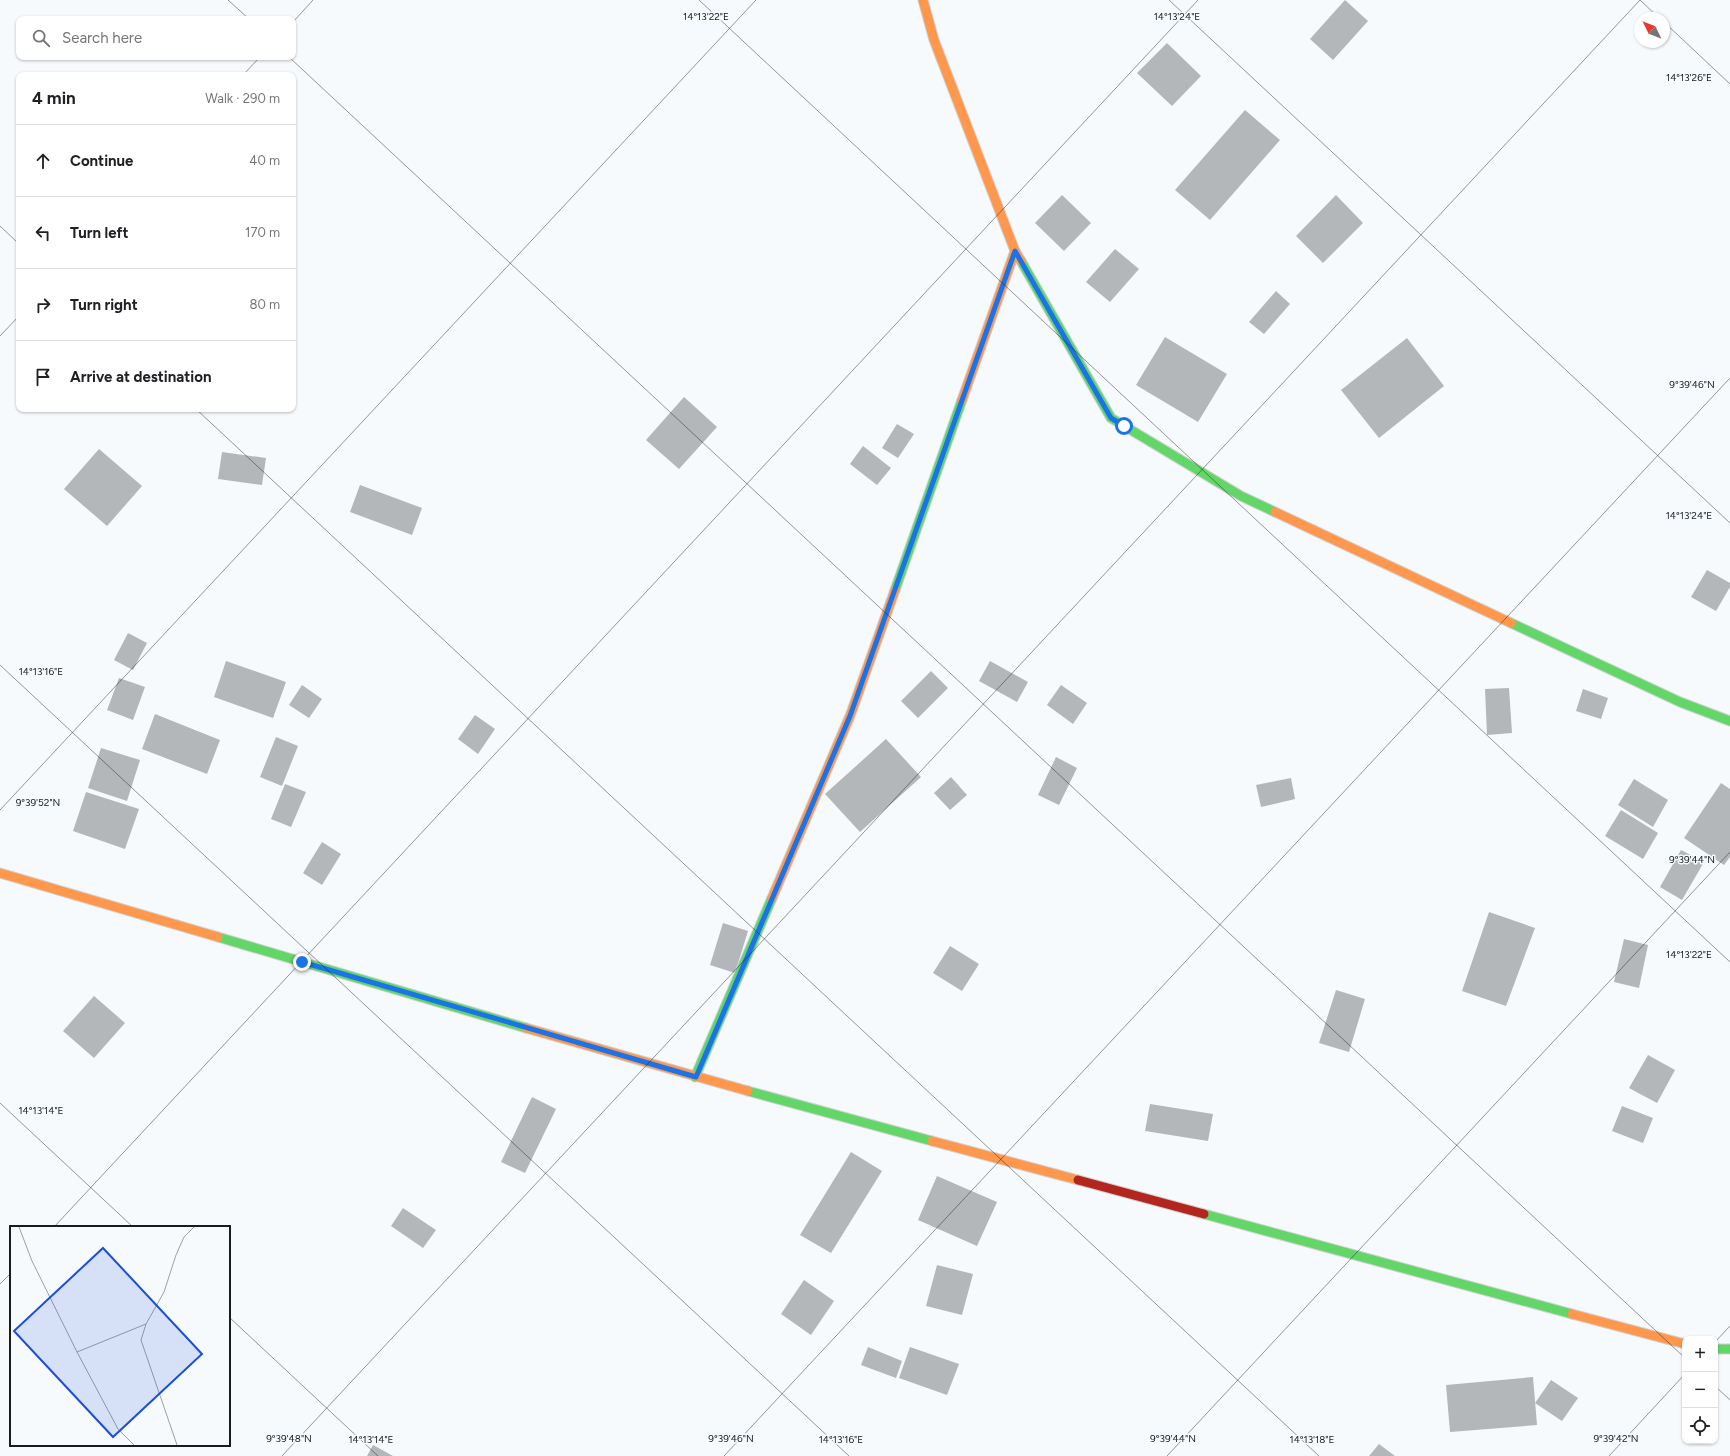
<!DOCTYPE html>
<meta charset="utf-8">
<style>
body{margin:0;font-family:Figtree,sans-serif;background:#f6f6f6;color:#202124}
.controls{position:absolute;right:12px;bottom:12px;display:grid;overflow:hidden;border-radius:8px;box-shadow:0 1px 3px #0004}
.controls button{width:36px;height:36px;display:grid;place-items:center;padding:0;border:0;border-bottom:1px solid #e0e0e0;background:#fff;color:#202124;font:20px sans-serif}
.compass{position:absolute;left:1634px;top:12px;width:36px;height:36px;border-radius:50%;background:#fff;box-shadow:0 1px 3px #0004;rotate:313deg}
.stop{position:absolute;width:12px;height:12px;margin:-9px;border:3px solid #1a73e8;border-radius:50%;background:#fff}
.stop.end{background:#1a73e8;border-color:#fff;box-shadow:0 1px 4px #0008}
.list{margin:0;padding:0;list-style:none}
h2{display:flex;justify-content:space-between;align-items:center;height:52px;margin:0;padding:0 16px;font-size:17px}
h2 small{font-size:13px;font-weight:400;color:#757577}
.list li{display:grid;grid-template-columns:26px 1fr auto;gap:12px;align-items:center;box-sizing:border-box;height:72px;padding:0 16px;border-top:1px solid #e0e0e0}
.list b{display:block;font-size:15px;white-space:nowrap}
.list em{font-size:13px;font-style:normal;color:#757577}
.icon{flex:none;width:22px;height:22px;fill:none;stroke:currentColor;stroke-width:2;stroke-linecap:round;stroke-linejoin:round}
.map{position:relative;flex:none;width:1730px;height:1456px;overflow:hidden}
.search{position:absolute;background:#fff;box-shadow:0 1px 3px #0004;left:16px;top:16px;width:280px;height:44px;display:flex;align-items:center;gap:10px;box-sizing:border-box;padding:0 14px;border-radius:8px;color:#757577;font-size:15px}
.panel{position:absolute;background:#fff;box-shadow:0 1px 3px #0004;left:16px;top:72px;width:280px;height:340px;border-radius:8px}
.map>svg:first-child{display:block}
.building{fill:#b4b7b9}
.lines{fill:none;stroke-linecap:round;stroke-linejoin:round}
.fast-casing{stroke:#cfd1d4;stroke-width:11}
.slow-casing{stroke:#cfd1d4;stroke-width:11}
.jam-casing{stroke:#cfd1d4;stroke-width:11}
.fast{stroke:#63d668;stroke-width:9}
.slow{stroke:#ff974d;stroke-width:9}
.jam{stroke:#b3261e;stroke-width:9}
.route{stroke:#1a73e8;stroke-width:5}
.ticks{fill:none;stroke:#191c1e;stroke-width:1;stroke-opacity:0.45}
.inset-road{fill:none;stroke:#9ea1a3;stroke-width:1}
.view{fill:#1d4ed8;fill-opacity:0.15;stroke:#1d4ed8;stroke-width:2}
.inset-edge{fill:none;stroke:#191c1e;stroke-width:2}
.ticks-label{font-size:10px;text-anchor:middle;fill:#191c1e;stroke:#f5fafe;stroke-width:3;stroke-linejoin:round;paint-order:stroke}
</style>
<div class="map">
<svg width="1730" height="1456" viewBox="0 0 1730 1456">
<rect width="100%" height="100%" fill="#f7fafc"/>
<!-- building -->
<g class="building">
<polygon points="1345,0 1368,21 1333,60 1310,39"/>
<polygon points="1167,43 1201,76 1172,106 1137,73"/>
<polygon points="1245,110 1280,140 1210,220 1175,190"/>
<polygon points="1062,195 1091,223 1064,251 1035,223"/>
<polygon points="1336,195 1363,223 1323,263 1296,236"/>
<polygon points="1115,249 1139,269 1110,302 1086,282"/>
<polygon points="1276,291 1290,304 1264,334 1249,322"/>
<polygon points="1165,337 1227,374 1198,422 1136,385"/>
<polygon points="1407,338 1444,386 1379,438 1341,390"/>
<polygon points="684,397 717,427 679,469 646,440"/>
<polygon points="897,424 914,434 898,458 882,448"/>
<polygon points="863,446 891,468 877,485 850,464"/>
<polygon points="99,449 142,486 107,526 64,489"/>
<polygon points="222,452 266,458 262,485 218,479"/>
<polygon points="360,485 422,508 412,535 350,512"/>
<polygon points="1707,570 1730,583 1730,587 1716,611 1691,597"/>
<polygon points="128,633 147,643 133,670 114,660"/>
<polygon points="226,661 286,682 273,718 214,697"/>
<polygon points="990,661 1028,682 1017,702 979,681"/>
<polygon points="931,671 948,688 918,718 901,701"/>
<polygon points="119,678 145,687 133,720 107,710"/>
<polygon points="302,685 322,699 309,718 289,705"/>
<polygon points="1061,685 1087,703 1073,724 1047,705"/>
<polygon points="1509,688 1512,733 1487,735 1485,689"/>
<polygon points="1583,689 1608,698 1601,719 1576,711"/>
<polygon points="155,714 220,740 207,774 142,749"/>
<polygon points="475,715 495,729 478,754 458,739"/>
<polygon points="276,737 298,746 282,786 260,777"/>
<polygon points="886,739 921,777 860,832 825,794"/>
<polygon points="101,748 140,760 127,801 88,788"/>
<polygon points="1056,757 1077,768 1059,805 1038,795"/>
<polygon points="951,777 967,795 950,810 934,793"/>
<polygon points="1291,778 1295,799 1261,807 1256,785"/>
<polygon points="1634,779 1668,800 1653,827 1618,805"/>
<polygon points="1721,783 1730,789 1730,857 1724,865 1684,838"/>
<polygon points="285,784 306,792 291,827 271,819"/>
<polygon points="86,792 139,809 125,849 73,831"/>
<polygon points="1621,810 1658,833 1643,859 1605,836"/>
<polygon points="322,842 341,854 322,885 303,873"/>
<polygon points="1681,850 1704,862 1682,900 1660,887"/>
<polygon points="1489,912 1535,928 1506,1006 1462,991"/>
<polygon points="723,923 748,931 735,973 710,965"/>
<polygon points="1624,939 1648,945 1639,988 1614,982"/>
<polygon points="950,946 979,964 962,991 933,973"/>
<polygon points="1336,990 1365,999 1349,1052 1319,1043"/>
<polygon points="94,996 125,1023 94,1058 63,1031"/>
<polygon points="1648,1055 1675,1070 1657,1103 1629,1088"/>
<polygon points="532,1097 556,1109 525,1173 501,1162"/>
<polygon points="1150,1104 1213,1114 1208,1141 1145,1131"/>
<polygon points="1622,1106 1653,1118 1643,1143 1612,1131"/>
<polygon points="851,1152 882,1171 831,1253 800,1235"/>
<polygon points="937,1176 997,1202 977,1246 918,1220"/>
<polygon points="403,1208 436,1230 423,1248 391,1226"/>
<polygon points="937,1265 973,1274 962,1315 926,1306"/>
<polygon points="804,1280 834,1301 811,1335 781,1314"/>
<polygon points="868,1347 902,1361 896,1378 861,1365"/>
<polygon points="910,1347 959,1364 947,1395 899,1378"/>
<polygon points="1533,1377 1537,1425 1450,1432 1446,1385"/>
<polygon points="1551,1380 1578,1398 1562,1421 1535,1403"/>
<polygon points="1379,1444 1395,1456 1369,1456"/>
<polygon points="373,1445 393,1456 367,1456"/>
</g>
<g class="lines">
<defs>
<g id="fast">
<polyline points="1021,261 1111,418 1241,496 1275,512"/>
<polyline points="895,590 962,400"/>
<polyline points="1511,623 1680,702 1730,721"/>
<polyline points="218,937 526,1028"/>
<polyline points="695,1077 772,898"/>
<polyline points="748,1091 932,1141"/>
<polyline points="1204,1214 1572,1314"/>
<polyline points="1715,1349 1730,1349"/>
</g>
<g id="slow">
<polyline points="923,0 934,40 1015,251 1021,261"/>
<polyline points="962,400 1015,251"/>
<polyline points="1275,512 1511,623"/>
<polyline points="0,873 218,937"/>
<polyline points="772,898 850,716 895,590"/>
<polyline points="526,1028 748,1091"/>
<polyline points="932,1141 1078,1180"/>
<polyline points="1572,1314 1685,1344"/>
</g>
<polyline id="jam" points="1078,1180 1204,1214"/>
</defs>
<!-- fast casing -->
<use href="#fast" class="fast-casing"/>
<!-- slow casing -->
<use href="#slow" class="slow-casing"/>
<!-- jam casing -->
<use href="#jam" class="jam-casing"/>
<!-- fast -->
<use href="#fast" class="fast"/>
<!-- slow -->
<use href="#slow" class="slow"/>
<!-- jam -->
<use href="#jam" class="jam"/>
</g>
<g class="lines">
<!-- route -->
<polyline class="route" points="302,962 696,1077 850,716 1015,251 1111,418 1124,426"/>
</g>
<!-- ticks -->
<path class="ticks" d="M228,0L249,19M699,0L1730,962M1169,0L1730,523M1640,0L1659,18M293,22L313,0M1664,22L1730,84M289,57L1685,1358M243,75L260,57M0,226L19,244M0,336L19,316M196,409L1319,1456M0,665L849,1456M0,810L756,0M0,1103L133,1227M54,1227L1198,0M0,1284L11,1273M229,1317L378,1456M1715,1342L1730,1326M1715,1386L1730,1400M282,1456L1640,0M724,1456L1730,378M1167,1456L1730,852M1609,1456L1685,1374"/>
<!-- overview -->
<g transform="translate(10 1226)">
<rect width="220" height="220" fill="#f7fafc"/>
<path class="inset-road" d="M9,1L22,35L67,126L108,203L124,219M67,126L136,98M167,219L131,114L136,98L154,66L166,29L174,11L184,1"/>
<path class="view" d="M93,22L192,128L103,211L4,105Z"/>
<rect width="220" height="220" class="inset-edge"/>
</g>
<g class="ticks-label">
<text x="706" y="20">14°13'22"E</text>
<text x="1177" y="20">14°13'24"E</text>
<text x="1689" y="81">14°13'26"E</text>
<text x="1692" y="388">9°39'46"N</text>
<text x="1689" y="519">14°13'24"E</text>
<text x="41" y="675">14°13'16"E</text>
<text x="38" y="806">9°39'52"N</text>
<text x="1692" y="863">9°39'44"N</text>
<text x="1689" y="958">14°13'22"E</text>
<text x="41" y="1114">14°13'14"E</text>
<text x="289" y="1442">9°39'48"N</text>
<text x="731" y="1442">9°39'46"N</text>
<text x="1173" y="1442">9°39'44"N</text>
<text x="1616" y="1442">9°39'42"N</text>
<text x="371" y="1443">14°13'14"E</text>
<text x="841" y="1443">14°13'16"E</text>
<text x="1312" y="1443">14°13'18"E</text>
</g>
</svg>
<div class="controls">
<button>+</button>
<button>−</button>
<button><svg class="icon" aria-label="locate" viewBox="0 0 24 24"><circle cx="12" cy="12" r="6"/><path d="M12 2v4M12 18v4M2 12h4M18 12h4"/></svg></button>
</div>
<svg class="compass" viewBox="-18 -18 36 36"><path d="M0-13l5 13h-10z" fill="#e53935"/><path d="M0 13l5-13h-10z" fill="#757577"/></svg>
<div class="stop" style="left:1124px;top:426px"></div>
<div class="stop end" style="left:302px;top:962px"></div>
<div class="search"><svg class="icon" aria-label="search" viewBox="0 0 24 24"><circle cx="10" cy="10" r="6"/><path d="M15 15l6 6"/></svg>Search here</div>
<section class="panel">
<h2>4 min<small>Walk · 290 m</small></h2>
<ul class="list">
<li><svg class="icon" aria-label="ahead" viewBox="0 0 24 24"><path d="M12 20V5M6 11l6-6 6 6"/></svg><div><b>Continue</b></div><em>40 m</em></li>
<li><svg class="icon" aria-label="left" viewBox="0 0 24 24"><path d="M17 20v-9H6M10 6l-5 5 5 5"/></svg><div><b>Turn left</b></div><em>170 m</em></li>
<li><svg class="icon" aria-label="right" viewBox="0 0 24 24"><path d="M7 20v-9h11M14 6l5 5-5 5"/></svg><div><b>Turn right</b></div><em>80 m</em></li>
<li><svg class="icon" aria-label="arrive" viewBox="0 0 24 24"><path d="M6 21V4h12l-3 4 3 4H6"/></svg><div><b>Arrive at destination</b></div></li>
</ul>
</section>
</div>
